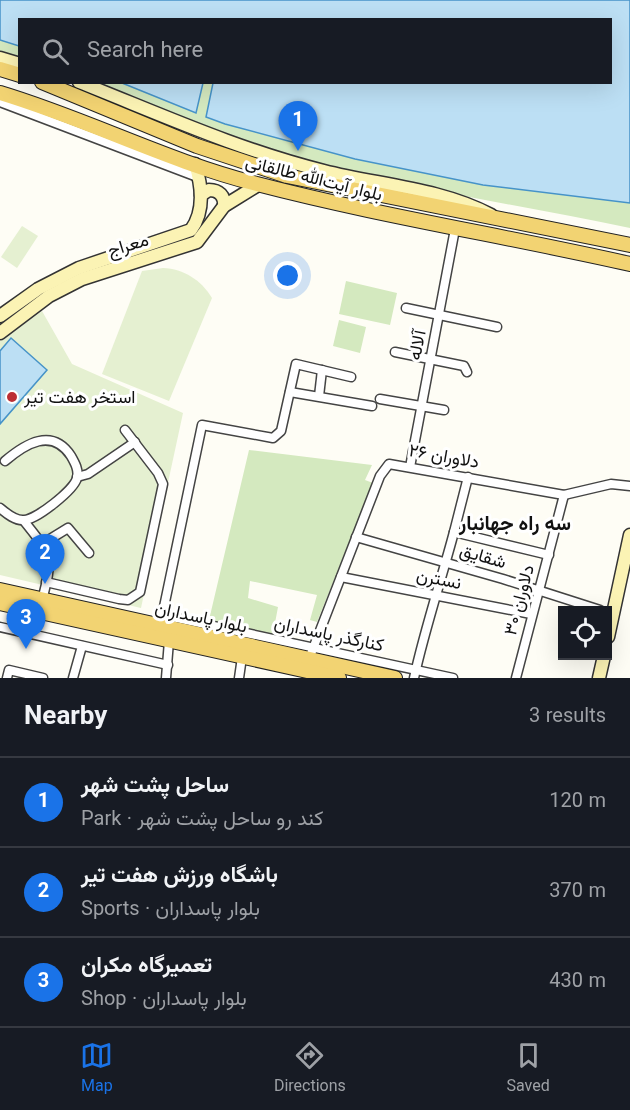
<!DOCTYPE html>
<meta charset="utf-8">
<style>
body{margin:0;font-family:Georgia,Vazirmatn,serif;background:#20242c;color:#f1f3f6}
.controls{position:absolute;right:18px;bottom:18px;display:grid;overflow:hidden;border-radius:0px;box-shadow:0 6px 24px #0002}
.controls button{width:54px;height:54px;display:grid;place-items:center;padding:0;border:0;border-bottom:2px solid #363941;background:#171b24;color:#f1f3f6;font:30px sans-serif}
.you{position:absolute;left:288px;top:276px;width:21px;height:21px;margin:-15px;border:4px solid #fff;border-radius:50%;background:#1a73e8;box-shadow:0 0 0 9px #1a73e833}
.badge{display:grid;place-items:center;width:39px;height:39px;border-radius:50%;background:#1a73e8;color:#fff;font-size:20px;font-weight:700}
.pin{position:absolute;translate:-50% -50px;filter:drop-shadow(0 2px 3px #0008)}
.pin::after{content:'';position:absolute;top:32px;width:21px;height:18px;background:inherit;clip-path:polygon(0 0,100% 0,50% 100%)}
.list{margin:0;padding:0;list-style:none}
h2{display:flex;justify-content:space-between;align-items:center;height:78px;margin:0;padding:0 24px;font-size:26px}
h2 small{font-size:20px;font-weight:400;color:#9ea1a6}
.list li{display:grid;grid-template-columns:39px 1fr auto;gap:18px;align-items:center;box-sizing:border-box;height:90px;padding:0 24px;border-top:2px solid #363941}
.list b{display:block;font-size:22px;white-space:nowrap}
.list p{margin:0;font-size:20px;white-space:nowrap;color:#9ea1a6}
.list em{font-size:20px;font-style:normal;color:#9ea1a6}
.icon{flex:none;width:33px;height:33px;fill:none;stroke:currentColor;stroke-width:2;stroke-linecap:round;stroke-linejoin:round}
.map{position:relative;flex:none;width:630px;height:678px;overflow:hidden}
.search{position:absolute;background:#171b24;box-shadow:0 6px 24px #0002;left:18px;right:18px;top:18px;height:66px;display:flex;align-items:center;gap:15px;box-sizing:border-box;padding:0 21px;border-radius:0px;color:#9ea1a6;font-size:22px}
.sheet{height:348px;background:#171b24}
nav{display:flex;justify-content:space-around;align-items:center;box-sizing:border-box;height:84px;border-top:2px solid #363941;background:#171b24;font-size:16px;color:#9ea1a6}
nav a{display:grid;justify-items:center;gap:3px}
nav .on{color:#1a73e8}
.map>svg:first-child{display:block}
.green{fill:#d4e9bf}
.pitch{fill:#e5f0d1}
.water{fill:#bcdff4;stroke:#4693c8;stroke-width:1.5}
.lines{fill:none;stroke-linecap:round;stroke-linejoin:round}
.street-casing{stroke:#444;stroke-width:11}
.secondary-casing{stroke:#333;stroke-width:15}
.primary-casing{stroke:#222;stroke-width:16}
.street{stroke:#fff;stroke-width:8}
.secondary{stroke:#fbf3b4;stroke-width:12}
.primary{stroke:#f2d372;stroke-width:14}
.poi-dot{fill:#bc2e34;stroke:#fff;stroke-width:2}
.labels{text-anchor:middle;stroke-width:6;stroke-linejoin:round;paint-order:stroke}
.street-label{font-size:18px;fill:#111;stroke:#fff}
.poi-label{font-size:18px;fill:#111;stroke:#fff;text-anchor:start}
.neighbourhood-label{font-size:20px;font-weight:bold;fill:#111;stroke:#fff}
</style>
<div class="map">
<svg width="630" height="678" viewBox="0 0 630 678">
<rect width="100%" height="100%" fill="#fefdf5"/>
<!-- green -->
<g class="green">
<polygon points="0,40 19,46 19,59 0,53"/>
<path d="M88,83H122L196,113L203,83H213L206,117L355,159L483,185L630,203V228C521,205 409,189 301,160C228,141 158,109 88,83Z"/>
<polygon points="346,281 397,293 390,325 339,314"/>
<polygon points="339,320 366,327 360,353 333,346"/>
<polygon points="249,450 372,465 365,480 373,483 317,622 310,620 317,595 250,581 248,598 278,607 272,639 209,620"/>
</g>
<!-- pitch -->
<g class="pitch">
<polygon points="22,226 38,236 17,268 1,257"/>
<path d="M163,268C184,269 201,280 212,298L169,401L102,374L142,271Z"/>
<polygon points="42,311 72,364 183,413 141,608 0,575 0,341"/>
</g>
<!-- water -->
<g class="water">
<polygon points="0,0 630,0 630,203 483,185 355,159 225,124 206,117 213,83 610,82 610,20 20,20 19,46 0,40"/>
<polygon points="122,83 203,83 196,113"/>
<polygon points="11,338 47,370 0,424 0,351"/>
</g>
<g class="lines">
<defs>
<g id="street">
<polyline points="0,102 200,178"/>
<polyline points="406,308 497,327"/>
<polyline points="395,352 464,366 467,372"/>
<polyline points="290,392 372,406"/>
<polyline points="319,396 322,370"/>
<polyline points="380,399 444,410"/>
<polyline points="410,467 455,229"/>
<polyline points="77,477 88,474 135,442"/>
<polyline points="468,477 454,532 549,555"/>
<path d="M0,508C6,513 15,521 24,520C36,520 74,490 77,478C79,470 75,463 71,456C52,427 25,444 5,461"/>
<path d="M24,521C51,555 54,556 42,600"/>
<polyline points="356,537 503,579 600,610"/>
<polyline points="42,544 68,528 89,553"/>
<polyline points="341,577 531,614"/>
<polyline points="46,582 119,599 128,600 140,592 163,484 158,473 125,430"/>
<polyline points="163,615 453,678"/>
<polyline points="160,626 202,425 273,438 281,431 296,364 351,377"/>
<polyline points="0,627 168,665"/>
<polyline points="309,659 380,476 389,464 564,495 611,484 630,486"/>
<polyline points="7,678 9,670 43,678"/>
<polyline points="73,678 82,646"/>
<polyline points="166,678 169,641"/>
<polyline points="239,678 242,657"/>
<path d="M414,678C425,628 441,581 454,532"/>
<polyline points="516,678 564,495"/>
</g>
<g id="secondary">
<polyline points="0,58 20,64"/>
<path d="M79,82C160,114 239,150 324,171C379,185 440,188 491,215"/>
<path d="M201,195L209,190C219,190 225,196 224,206"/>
<path d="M0,316L38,289L79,268L191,230C205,211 202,186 195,164"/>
<polyline points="0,333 49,296 82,279 197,242 224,206 258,185"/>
<polyline points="608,637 630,535"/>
<polyline points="599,678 604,656"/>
</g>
<g id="primary">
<polyline points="0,69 20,75"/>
<polyline points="42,82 197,146 287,176 630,245"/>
<path d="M0,93C87,119 169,162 257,184C380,216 506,236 630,264"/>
<polyline points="0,590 395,678"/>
<polyline points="0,603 339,678"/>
</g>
</defs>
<!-- street casing -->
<use href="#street" class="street-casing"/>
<!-- secondary casing -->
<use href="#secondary" class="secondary-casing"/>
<!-- primary casing -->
<use href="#primary" class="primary-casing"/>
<!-- street -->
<use href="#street" class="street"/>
<!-- secondary -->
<use href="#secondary" class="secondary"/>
<!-- primary -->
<use href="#primary" class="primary"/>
</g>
<!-- markers -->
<circle class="poi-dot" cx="12" cy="397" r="6"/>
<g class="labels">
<!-- street labels -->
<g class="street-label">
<text transform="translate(314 178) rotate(14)" y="6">بلوار آیت‌الله طالقانی</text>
<text transform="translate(128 245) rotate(-17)" y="6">معراج</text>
<text transform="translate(417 345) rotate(-79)" y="6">آلاله</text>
<text transform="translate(444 456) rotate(10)" y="6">دلاوران ۲۶</text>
<text transform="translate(483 556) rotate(16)" y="6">شقایق</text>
<text transform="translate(439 579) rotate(11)" y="6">نسترن</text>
<text transform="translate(519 600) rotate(-75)" y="6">دلاوران ۳۰</text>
<text transform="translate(201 617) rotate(12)" y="6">بلوار پاسداران</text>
<text transform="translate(329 634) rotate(12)" y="6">کنارگذر پاسداران</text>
</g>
<!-- poi labels -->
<g class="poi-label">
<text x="24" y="403">استخر هفت تیر</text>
</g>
<!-- neighbourhood labels -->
<g class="neighbourhood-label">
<text x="515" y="530">سه راه جهانبار</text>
</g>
</g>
</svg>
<div class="controls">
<button><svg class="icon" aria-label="locate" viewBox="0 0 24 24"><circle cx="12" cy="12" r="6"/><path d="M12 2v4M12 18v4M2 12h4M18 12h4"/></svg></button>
</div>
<div class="you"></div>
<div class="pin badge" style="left:298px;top:151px">1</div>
<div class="pin badge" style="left:45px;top:584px">2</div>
<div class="pin badge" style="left:26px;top:649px">3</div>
<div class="search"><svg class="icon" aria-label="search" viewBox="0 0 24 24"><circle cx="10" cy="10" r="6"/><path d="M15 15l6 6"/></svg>Search here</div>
</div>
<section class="sheet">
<h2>Nearby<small>3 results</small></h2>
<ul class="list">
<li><span class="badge">1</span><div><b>ساحل پشت شهر</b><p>Park · کند رو ساحل پشت شهر</p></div><em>120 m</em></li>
<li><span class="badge">2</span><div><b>باشگاه ورزش هفت تیر</b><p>Sports · بلوار پاسداران</p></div><em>370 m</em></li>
<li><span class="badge">3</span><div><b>تعمیرگاه مکران</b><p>Shop · بلوار پاسداران</p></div><em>430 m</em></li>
</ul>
</section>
<nav>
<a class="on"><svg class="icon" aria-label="map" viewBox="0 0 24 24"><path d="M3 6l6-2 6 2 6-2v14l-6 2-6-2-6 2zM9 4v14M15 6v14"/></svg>Map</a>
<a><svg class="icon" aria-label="directions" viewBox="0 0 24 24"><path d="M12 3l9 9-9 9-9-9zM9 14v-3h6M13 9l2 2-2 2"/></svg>Directions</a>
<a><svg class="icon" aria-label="saved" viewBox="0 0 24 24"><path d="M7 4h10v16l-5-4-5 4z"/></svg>Saved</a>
</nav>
